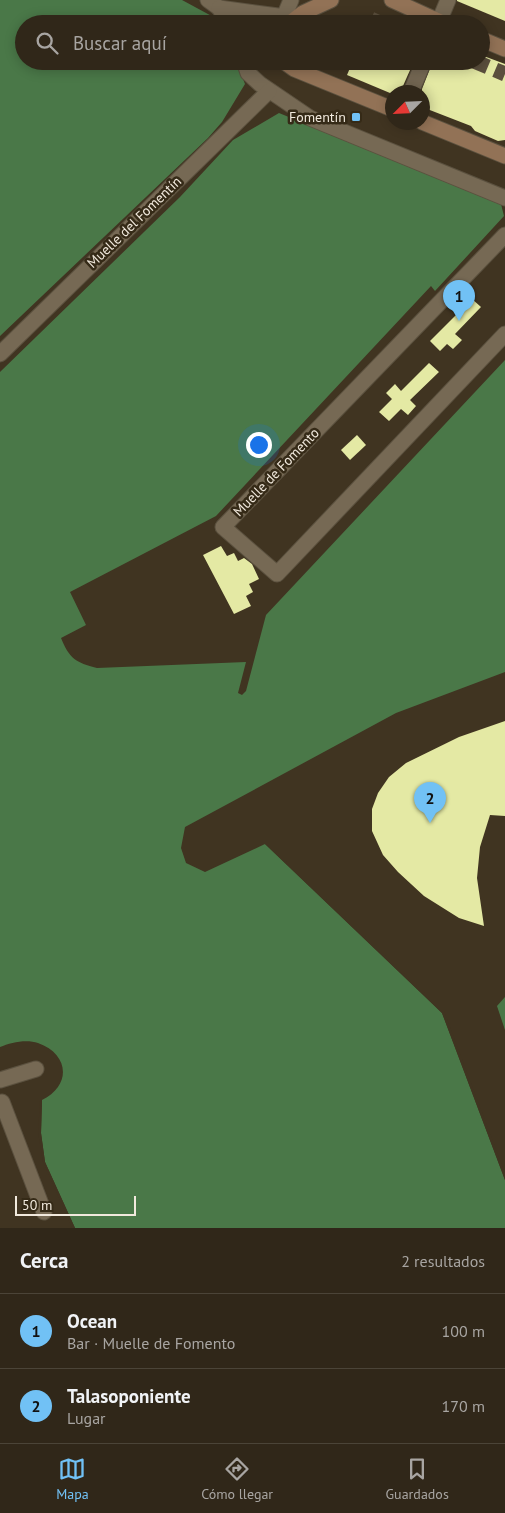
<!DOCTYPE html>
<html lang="es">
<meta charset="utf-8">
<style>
body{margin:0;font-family:"PT Sans",sans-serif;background:#3c3326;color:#f1f3f6}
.compass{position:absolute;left:385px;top:85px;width:45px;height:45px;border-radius:50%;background:#302719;box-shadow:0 2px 12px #0003;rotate:246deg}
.scale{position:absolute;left:15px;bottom:12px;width:121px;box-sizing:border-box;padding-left:5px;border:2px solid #f1e9dd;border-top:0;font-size:14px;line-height:18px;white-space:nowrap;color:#f1e9dd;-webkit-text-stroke:4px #352a17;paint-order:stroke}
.you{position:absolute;left:258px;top:444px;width:18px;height:18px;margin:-12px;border:4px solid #fff;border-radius:50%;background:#1a73e8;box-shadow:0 0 0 8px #1a73e833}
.badge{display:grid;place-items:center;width:32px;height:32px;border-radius:50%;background:#71c1f5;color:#111;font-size:16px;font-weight:700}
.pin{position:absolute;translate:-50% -41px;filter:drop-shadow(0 1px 2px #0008)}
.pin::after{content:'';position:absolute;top:26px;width:18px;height:15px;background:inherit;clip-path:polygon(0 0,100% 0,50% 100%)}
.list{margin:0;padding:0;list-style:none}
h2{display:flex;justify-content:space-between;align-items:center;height:65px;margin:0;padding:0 20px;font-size:21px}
h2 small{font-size:16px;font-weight:400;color:#a8a5a2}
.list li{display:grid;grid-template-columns:32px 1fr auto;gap:15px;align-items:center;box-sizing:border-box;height:75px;padding:0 20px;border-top:1px solid #4b4438}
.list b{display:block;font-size:19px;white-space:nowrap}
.list p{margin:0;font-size:16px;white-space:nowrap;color:#a8a5a2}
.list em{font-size:16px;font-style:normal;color:#a8a5a2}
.icon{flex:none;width:28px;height:28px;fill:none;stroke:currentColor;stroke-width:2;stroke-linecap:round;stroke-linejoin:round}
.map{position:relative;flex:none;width:505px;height:1228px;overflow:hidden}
.search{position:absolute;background:#302719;box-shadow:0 2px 12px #0003;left:15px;right:15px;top:15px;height:55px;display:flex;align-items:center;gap:12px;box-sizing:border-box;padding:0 18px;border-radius:28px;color:#a8a5a2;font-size:19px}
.sheet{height:215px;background:#302719}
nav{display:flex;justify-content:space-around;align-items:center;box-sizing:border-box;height:70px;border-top:1px solid #4b4438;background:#302719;font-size:14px;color:#a8a5a2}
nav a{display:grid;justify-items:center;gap:2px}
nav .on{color:#71c1f5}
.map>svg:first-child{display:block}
.water{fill:#4a7848}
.pier{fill:#403421}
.building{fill:#e4e9a4}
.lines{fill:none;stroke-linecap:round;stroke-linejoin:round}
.street-tunnel{stroke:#5b4f3d;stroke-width:15;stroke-dasharray:15 8;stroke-linecap:butt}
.street-casing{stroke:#5b513f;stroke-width:17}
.secondary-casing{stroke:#5b513f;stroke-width:17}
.street{stroke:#766954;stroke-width:15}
.secondary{stroke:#927256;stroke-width:15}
.poi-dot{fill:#71c1f5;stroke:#352a17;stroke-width:2}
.labels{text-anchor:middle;stroke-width:5;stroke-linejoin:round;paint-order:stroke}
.poi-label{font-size:14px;fill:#f1e9dd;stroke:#352a17;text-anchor:end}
.street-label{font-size:14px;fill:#f1e9dd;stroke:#352a17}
</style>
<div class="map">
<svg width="505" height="1228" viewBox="0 0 505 1228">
<rect width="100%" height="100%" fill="#403421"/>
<!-- water -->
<g class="water">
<polygon points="0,0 182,0 219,20 220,24 24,24 24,61 236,61 245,84 222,122 208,138 0,336"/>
<path d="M279,113L501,204L504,216L435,291L431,286L216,516L70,592L86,625L61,638C69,658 76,663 97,668L246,662L238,693L242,695L246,691L266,615L505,360V672L396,713L185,827L181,848L186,863L205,872L265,844L442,1013L505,1180V1228H75L45,1162L41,1133L42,1100C72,1085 69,1054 38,1043C27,1039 11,1042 0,1047V372L180,197L233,140Z"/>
<polygon points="505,997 505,1030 497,1006"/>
</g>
<!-- pier -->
<g class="pier">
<polygon points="267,843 444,1011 505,1173 505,1180 442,1013 265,844"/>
<polygon points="42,1100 41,1133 45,1162 75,1228 72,1228 43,1162 38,1133 40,1101"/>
</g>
<!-- building -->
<g class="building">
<polygon points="457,0 505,0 505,21 457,1"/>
<polygon points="481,55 505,64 505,140 498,141 475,131 471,126 422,107 422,89 433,61 481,61"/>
<polygon points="353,61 414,61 403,86 390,93 347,75"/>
<polygon points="472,299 481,307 455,334 462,340 453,349 447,344 440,351 430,341"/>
<polygon points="429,363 439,372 410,400 416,406 408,415 401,409 389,421 379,412 392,399 386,393 395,384 401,391"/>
<polygon points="357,435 366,445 350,460 341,450"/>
<polygon points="221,546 227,556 234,553 238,561 244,558 252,564 259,579 249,584 253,592 246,596 251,606 234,614 203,555"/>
<polygon points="505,721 505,816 490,815 480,847 477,878 484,926 459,918 424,896 398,872 383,855 372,831 372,809 378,793 389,777 406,763 459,737"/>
</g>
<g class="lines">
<!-- street-tunnel -->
<g class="street-tunnel">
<polyline points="371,19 382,24"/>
<polyline points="474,61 505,74"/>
</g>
<defs>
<g id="street">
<polyline points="208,0 219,8 229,24"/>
<polyline points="219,8 278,16"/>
<polyline points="281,24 291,0"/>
<polyline points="438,24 448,0"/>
<polyline points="244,61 248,73 260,84 310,118 505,198"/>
<polyline points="411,92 424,61"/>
<polyline points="505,235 223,527 277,574 505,334"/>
<polyline points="0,354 269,91"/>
<polyline points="0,1080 36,1069"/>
<polyline points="2,1102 44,1212"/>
</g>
<g id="secondary">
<polyline points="392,0 445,24"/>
<polyline points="289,24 303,13 331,0"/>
<polyline points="481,39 505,49"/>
<polyline points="283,61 294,69 392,109"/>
<polyline points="422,122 505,156"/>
</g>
</defs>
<!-- street casing -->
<use href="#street" class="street-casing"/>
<!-- secondary casing -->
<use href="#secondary" class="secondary-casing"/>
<!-- street -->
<use href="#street" class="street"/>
<!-- secondary -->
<use href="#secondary" class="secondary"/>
</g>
<!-- markers -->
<rect class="poi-dot" x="351" y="112" width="10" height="10" rx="2.5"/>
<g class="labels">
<!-- poi labels -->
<g class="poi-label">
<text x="346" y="122">Fomentín</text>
</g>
<!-- street labels -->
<g class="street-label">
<text transform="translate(134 222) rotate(-44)" y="5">Muelle del Fomentín</text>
<text transform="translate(276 472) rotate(-46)" y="5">Muelle de Fomento</text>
</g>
</g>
</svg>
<svg class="compass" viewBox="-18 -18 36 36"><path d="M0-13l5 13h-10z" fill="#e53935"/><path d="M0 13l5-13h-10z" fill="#a8a5a2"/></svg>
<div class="scale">50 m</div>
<div class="you"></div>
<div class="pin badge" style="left:459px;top:321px">1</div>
<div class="pin badge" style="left:430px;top:823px">2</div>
<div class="search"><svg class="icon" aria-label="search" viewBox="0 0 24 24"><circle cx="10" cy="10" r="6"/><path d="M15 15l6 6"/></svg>Buscar aquí</div>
</div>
<section class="sheet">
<h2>Cerca<small>2 resultados</small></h2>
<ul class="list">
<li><span class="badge">1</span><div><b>Ocean</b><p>Bar · Muelle de Fomento</p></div><em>100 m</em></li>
<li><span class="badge">2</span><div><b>Talasoponiente</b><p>Lugar</p></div><em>170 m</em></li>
</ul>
</section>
<nav>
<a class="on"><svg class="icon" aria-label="map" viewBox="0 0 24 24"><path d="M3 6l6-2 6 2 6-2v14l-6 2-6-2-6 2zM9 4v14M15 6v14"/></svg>Mapa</a>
<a><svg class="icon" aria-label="directions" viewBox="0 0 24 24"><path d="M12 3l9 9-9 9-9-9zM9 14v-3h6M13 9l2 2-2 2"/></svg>Cómo llegar</a>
<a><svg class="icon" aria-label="saved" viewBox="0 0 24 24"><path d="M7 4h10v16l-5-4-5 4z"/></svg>Guardados</a>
</nav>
